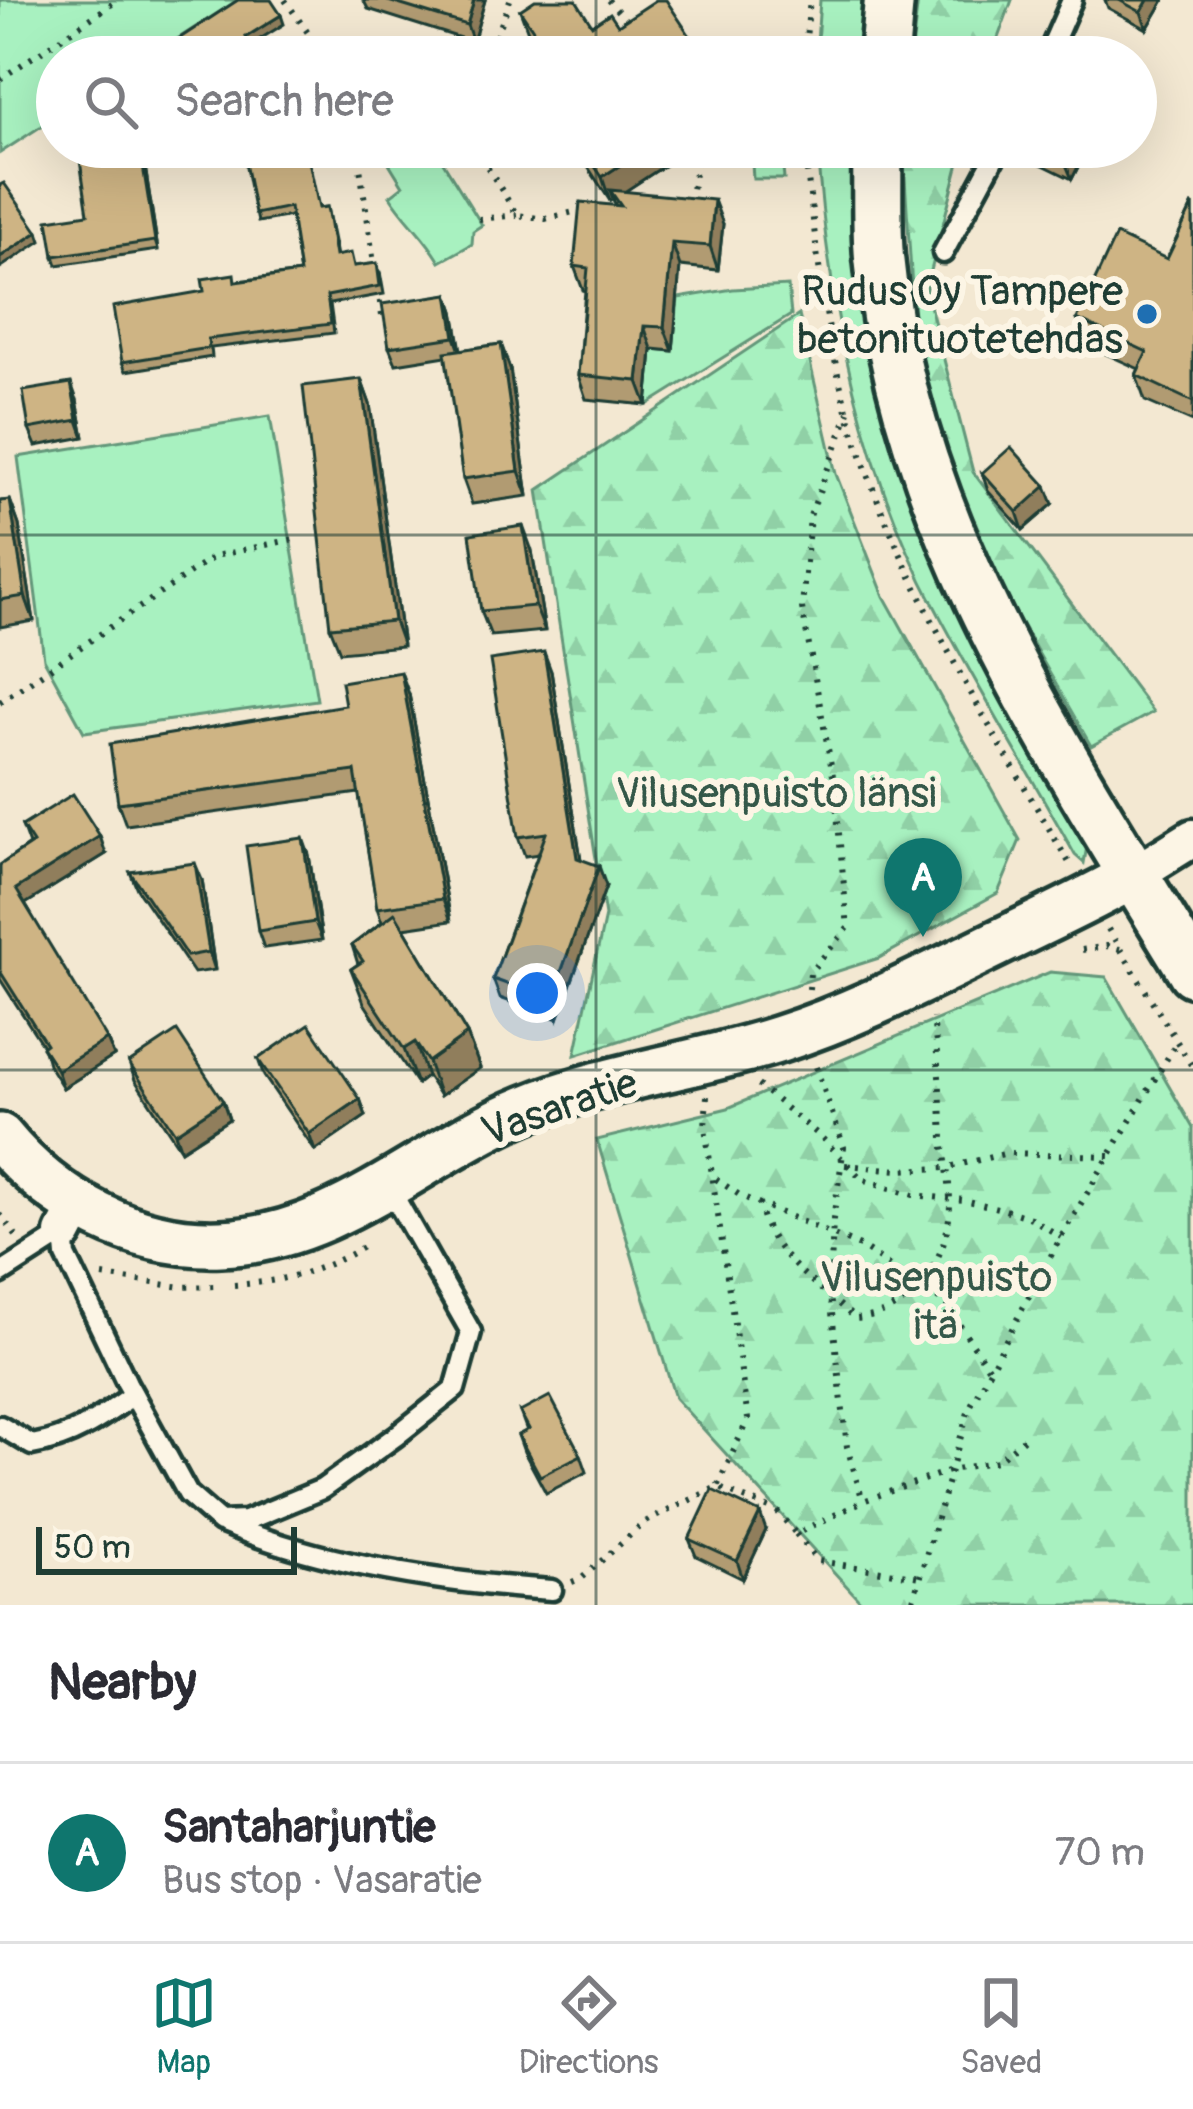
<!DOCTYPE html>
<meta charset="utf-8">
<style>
body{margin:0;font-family:Pangolin,sans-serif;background:#f2f2f3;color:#2b2b33}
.scale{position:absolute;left:36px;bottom:30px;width:261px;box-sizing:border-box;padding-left:12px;border:6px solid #1f3d34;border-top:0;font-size:33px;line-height:42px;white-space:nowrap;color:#1f3d34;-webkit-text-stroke:9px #fcf5e5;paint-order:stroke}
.you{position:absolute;left:537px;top:993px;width:42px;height:42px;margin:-30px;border:9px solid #fff;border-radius:50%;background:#1a73e8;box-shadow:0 0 0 18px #1a73e833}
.badge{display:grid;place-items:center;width:78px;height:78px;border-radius:50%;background:#0f766e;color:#fff;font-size:39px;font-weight:700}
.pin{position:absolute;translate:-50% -99px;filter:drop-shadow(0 3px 6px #0008)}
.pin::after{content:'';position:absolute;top:63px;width:42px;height:36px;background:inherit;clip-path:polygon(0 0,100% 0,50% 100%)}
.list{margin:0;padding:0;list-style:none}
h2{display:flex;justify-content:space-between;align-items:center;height:156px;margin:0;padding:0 48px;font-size:51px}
h2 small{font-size:39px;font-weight:400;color:#7c7c81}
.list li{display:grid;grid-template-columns:78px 1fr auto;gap:36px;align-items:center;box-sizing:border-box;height:180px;padding:0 48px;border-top:3px solid #e1e1e2}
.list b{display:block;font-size:45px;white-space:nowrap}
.list p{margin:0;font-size:39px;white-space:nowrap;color:#7c7c81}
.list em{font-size:39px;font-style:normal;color:#7c7c81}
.icon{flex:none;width:66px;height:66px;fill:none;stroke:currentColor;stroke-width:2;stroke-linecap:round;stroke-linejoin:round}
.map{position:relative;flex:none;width:1193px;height:1605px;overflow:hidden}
.search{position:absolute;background:#fff;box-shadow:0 12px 48px #0002;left:36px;right:36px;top:36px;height:132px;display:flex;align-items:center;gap:30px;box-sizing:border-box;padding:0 42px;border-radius:66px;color:#7c7c81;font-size:45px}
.sheet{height:336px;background:#fff}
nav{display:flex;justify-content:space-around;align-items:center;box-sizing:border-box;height:168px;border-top:3px solid #e1e1e2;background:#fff;font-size:33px;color:#7c7c81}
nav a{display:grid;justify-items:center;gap:6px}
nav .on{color:#0f766e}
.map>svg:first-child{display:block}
.green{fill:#a8f1c0;stroke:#64977a;stroke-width:3}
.forest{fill:url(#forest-firs);stroke:#64977a;stroke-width:3}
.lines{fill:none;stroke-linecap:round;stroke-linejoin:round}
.service-casing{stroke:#1f3d34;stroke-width:27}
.minor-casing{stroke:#1f3d34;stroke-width:45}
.tertiary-casing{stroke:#1f3d34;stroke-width:54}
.secondary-casing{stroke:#1f3d34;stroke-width:57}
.path{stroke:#1f3d34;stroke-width:6;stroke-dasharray:3 9;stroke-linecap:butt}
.service{stroke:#fcf5e5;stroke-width:18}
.minor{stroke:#fcf5e5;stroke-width:36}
.tertiary{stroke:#fcf5e5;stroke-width:45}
.secondary{stroke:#fcf5e5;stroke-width:48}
.wall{fill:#b19b72;stroke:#1f3d34;stroke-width:3}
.shaded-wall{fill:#907e5c;stroke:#1f3d34;stroke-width:3}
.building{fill:#ceb484;stroke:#1f3d34;stroke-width:3}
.grid{fill:none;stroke:#1f3d34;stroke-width:3;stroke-opacity:0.55}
.poi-dot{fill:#1f6fb2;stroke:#fcf5e5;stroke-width:4.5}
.labels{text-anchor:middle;stroke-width:12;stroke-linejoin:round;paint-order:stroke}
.poi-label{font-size:42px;fill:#1f3d34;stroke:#fcf5e5;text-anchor:end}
.park-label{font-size:42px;fill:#345849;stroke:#fcf5e5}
.street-label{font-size:42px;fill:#1f3d34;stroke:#fcf5e5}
</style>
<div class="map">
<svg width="1193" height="1605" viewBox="0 0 1193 1605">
<defs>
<pattern id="forest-firs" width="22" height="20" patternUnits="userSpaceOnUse" patternTransform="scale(3)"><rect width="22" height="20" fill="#a8f1c0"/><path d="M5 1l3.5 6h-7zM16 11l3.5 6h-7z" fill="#90d0a6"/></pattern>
</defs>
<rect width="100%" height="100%" fill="#f3e8d2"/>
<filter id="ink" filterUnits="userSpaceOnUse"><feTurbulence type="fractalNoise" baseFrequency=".00833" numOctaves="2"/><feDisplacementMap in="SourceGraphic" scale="24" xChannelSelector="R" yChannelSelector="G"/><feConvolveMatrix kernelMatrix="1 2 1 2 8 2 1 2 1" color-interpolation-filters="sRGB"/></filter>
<g filter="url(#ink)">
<!-- green -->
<g class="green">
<polygon points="0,0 238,0 149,57 57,57 57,116 0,153"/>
<polygon points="820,0 862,0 857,57 816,57"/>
<path d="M379,147L436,151L482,225L473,231L472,244L440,262C426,237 406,221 390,196L403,186Z"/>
<polygon points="751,147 781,147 784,179 753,179"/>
<path d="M817,147H852V213L867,334L1081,828L1087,846L1084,863L1075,855C1029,772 979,691 935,607C860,466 828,304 817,147Z"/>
<polygon points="788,286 791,315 647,405 652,349 673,351 678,298 733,289"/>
<polygon points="270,416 317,700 84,732 44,659 18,457"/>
</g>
<!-- forest -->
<g class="forest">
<polygon points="918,0 1012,0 991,57 911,57"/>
<polygon points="903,147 963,147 926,290 973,472 1153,712 1091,746 1012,607 980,544 954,475 916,351"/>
<polygon points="799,315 836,474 884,596 1020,840 998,893 879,958 575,1055 605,916 538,490"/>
<polygon points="1050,972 1106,977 1193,1128 1193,1605 864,1605 675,1398 597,1140 728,1108"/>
</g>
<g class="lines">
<defs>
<g id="service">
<polyline points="1047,57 1072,0"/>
<polyline points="943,253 1000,147"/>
<polyline points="0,1274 64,1233 66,1256 73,1270 127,1383 188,1494 220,1522 245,1521 322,1489 396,1436 455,1389 471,1332 387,1184"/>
<path d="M0,1426L32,1445C72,1438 100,1419 133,1395"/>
<path d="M225,1524C326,1566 442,1583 552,1590"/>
</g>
<g id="minor">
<polyline points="1135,874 1193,838"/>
<polyline points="64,1233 78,1206"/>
</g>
<path id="tertiary" d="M0,1137C54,1203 135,1246 221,1243C337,1239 423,1151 526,1109C607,1076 697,1066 780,1039C855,1015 926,978 996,944C1043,921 1090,900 1135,874"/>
<g id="secondary">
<polyline points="884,57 889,0"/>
<path d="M877,147C878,183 876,221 879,257C904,523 1058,750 1193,972"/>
</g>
</defs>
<!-- service casing -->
<use href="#service" class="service-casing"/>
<!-- minor casing -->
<use href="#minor" class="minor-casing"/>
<!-- tertiary casing -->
<use href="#tertiary" class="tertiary-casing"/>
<!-- secondary casing -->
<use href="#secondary" class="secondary-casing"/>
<!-- path -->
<g class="path">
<polyline points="285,0 325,57"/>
<polyline points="608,0 631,26"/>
<polyline points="485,57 493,46 510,0"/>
<polyline points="804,57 810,0"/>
<polyline points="0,79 118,0"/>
<polyline points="357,147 375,270"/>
<polyline points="475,147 517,215 545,219 582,210"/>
<path d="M804,147C817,249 826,354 860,452C910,598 993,733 1071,866"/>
<polyline points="428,151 429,147"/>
<polyline points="690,200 700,147"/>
<polyline points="479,219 517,215"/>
<polyline points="378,289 382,316"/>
<polyline points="0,702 215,556 294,539"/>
<polyline points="1108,929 1193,1068"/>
<polyline points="1082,950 1107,946 1120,949"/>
<polyline points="809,989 810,972 848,928 834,781 802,608 810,516 849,412"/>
<polyline points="816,1067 844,1147 833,1219 830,1295 847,1447 863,1501"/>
<polyline points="758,1085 820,1136 862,1179 913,1195 964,1200 1002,1209 1031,1218 1061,1237"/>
<polyline points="707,1096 705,1127 748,1419 717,1487"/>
<polyline points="845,1165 899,1170 945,1168 1008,1153 1110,1156"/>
<polyline points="716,1179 741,1196 860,1246 945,1303 990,1370"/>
<path d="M759,1203C767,1255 819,1284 855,1319C914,1315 950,1257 950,1202C950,1181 945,1159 943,1138C941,1098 938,1058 933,1018"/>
<polyline points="0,1214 16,1236"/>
<polyline points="103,1276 182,1287 215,1286"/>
<path d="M234,1285C281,1282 323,1271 363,1247"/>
<polyline points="796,1534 818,1561 920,1577"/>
<polyline points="572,1582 582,1578 645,1522 717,1487 777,1511 796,1534 863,1501 951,1470 997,1461 1029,1434"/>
<polyline points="913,1600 969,1409 1061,1237 1177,1042"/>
</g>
<!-- service -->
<use href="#service" class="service"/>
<!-- minor -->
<use href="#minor" class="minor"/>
<!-- tertiary -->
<use href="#tertiary" class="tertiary"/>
<!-- secondary -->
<use href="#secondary" class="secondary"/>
</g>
<!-- wall -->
<g class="wall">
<polygon points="362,0 485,0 473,42 368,9 364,1"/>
<polygon points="1105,0 1164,0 1147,29 1108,8"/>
<polygon points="520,10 592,25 618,25 690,36 697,57 538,57 534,45 535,44 529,34"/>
<polygon points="142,147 158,250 57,265 54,256"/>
<polygon points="242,147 320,208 327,207 337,256 355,266 380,272 384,294 330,304 334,333 211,348 212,357 126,371 122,362 204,291 237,281 300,273 291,216 258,222"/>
<polygon points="575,147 680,147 682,154 625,191 723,224 718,270 680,266 673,351 652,349 647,405 586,399 578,375 585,290 583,290 574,266 616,206 613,199 610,201"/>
<polygon points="1033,147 1088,147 1072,179 1039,163"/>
<polygon points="1193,204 1193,422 1145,401 1136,375 1139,369 1086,345 1077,319 1167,259"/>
<polygon points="448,294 454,311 461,350 501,344 510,369 528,496 472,504 463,479 446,356 396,364 389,347"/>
<polygon points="361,379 370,404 403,646 340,652 330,627"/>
<polygon points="77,400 84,437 36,446 29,429"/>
<polygon points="982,473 1053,504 1023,530 988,491"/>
<polygon points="10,500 19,525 34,621 0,627 0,501"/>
<polygon points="532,551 545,631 491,636 481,611"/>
<polygon points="551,671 581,860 606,886 558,1019 500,998 493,979 538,854 525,856 518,837"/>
<polygon points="409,694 451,921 404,928 467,1034 480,1068 440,1096 427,1076 417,1084 364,1003 351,969 358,964 352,945 382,922 377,908 359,793 126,825 118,803"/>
<polygon points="22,826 106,854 25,904 114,1056 63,1088 48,1064 43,1046 0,979 0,865 29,845"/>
<polygon points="309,855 322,940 264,948 258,931"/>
<polygon points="130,872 202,880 215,970 194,973 137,889"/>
<polygon points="258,1059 360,1099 366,1116 315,1151 264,1076"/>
<polygon points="129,1063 223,1101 229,1119 181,1150 135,1080"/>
<polygon points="520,1412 581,1455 587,1472 546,1493 524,1452 518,1435 527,1431"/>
<polygon points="766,1530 743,1579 696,1556 689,1539"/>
</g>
<!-- shaded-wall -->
<g class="shaded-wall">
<polygon points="474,0 485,0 473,42 467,25"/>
<polygon points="1148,0 1164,0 1147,29 1141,12"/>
<polygon points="281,15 284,24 249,46 246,37"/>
<polygon points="690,36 697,57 657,57"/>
<polygon points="140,147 142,147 158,250 155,241"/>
<polygon points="648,147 680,147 682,154 615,198 610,190 613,199 610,201 602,177"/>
<polygon points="1073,147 1088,147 1072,179 1065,162"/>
<polygon points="714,200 723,224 718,270 710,246"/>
<polygon points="38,232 41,241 0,268 0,257"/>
<polygon points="672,243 680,266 673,351 664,327"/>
<polygon points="448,294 454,311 461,354 455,337"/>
<polygon points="644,326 652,349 647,405 638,381"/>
<polygon points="501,344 510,369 528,496 519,471"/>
<polygon points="361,379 370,404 403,646 394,621"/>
<polygon points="71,383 77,400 84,437 78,420"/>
<polygon points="1046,486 1053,504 1023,530 1017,512"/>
<polygon points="10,500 19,525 34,621 25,596"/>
<polygon points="523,526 532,551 545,631 535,606"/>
<polygon points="544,652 551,671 584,878 577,858"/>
<polygon points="401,672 409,694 451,921 443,899"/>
<polygon points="100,836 106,854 22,906 16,889"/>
<polygon points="303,838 309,855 322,940 315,922"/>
<polygon points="195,863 202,880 215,970 209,952"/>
<polygon points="599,866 606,886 558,1019 551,1000"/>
<polygon points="467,1034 480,1068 440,1096 428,1062"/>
<polygon points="107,1039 114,1056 63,1088 57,1070"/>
<polygon points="415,1042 427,1076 417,1084 404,1049"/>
<polygon points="360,1099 366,1116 315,1151 309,1134"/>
<polygon points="223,1101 229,1119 181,1150 175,1133"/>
<polygon points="760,1513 766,1530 743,1579 737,1561"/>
</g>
<!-- building -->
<g class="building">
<polygon points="238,0 271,0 281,15 246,37 259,57 192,57 180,38"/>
<polygon points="385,0 474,0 467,25"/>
<polygon points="535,0 576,0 592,25 610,13 618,25 656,0 666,0 690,36 657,57 541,57 534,45 540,40 520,10"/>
<polygon points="1119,0 1148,0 1141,12"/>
<polygon points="78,147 140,147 155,241 54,256 48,220 88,214"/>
<polygon points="242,147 306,147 319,208 327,207 335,256 351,253 354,266 377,263 380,286 327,296 331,324 208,339 209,348 122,362 113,307 204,291 202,279 234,274 235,282 300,273 290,207 255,214"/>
<polygon points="582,147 648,147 602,177"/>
<polygon points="1036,147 1073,147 1065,162"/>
<polygon points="4,183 38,232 0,257 0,185"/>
<polygon points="610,190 714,200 710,246 672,243 664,327 644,326 638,381 578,375 588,268 574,266 580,202 621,206"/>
<polygon points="1193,204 1193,402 1136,375 1147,352 1077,319 1116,235 1167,259"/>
<polygon points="448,294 455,337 389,347 382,304"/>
<polygon points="501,344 519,471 463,479 445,352"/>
<polygon points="361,379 394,621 330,627 303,386"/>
<polygon points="71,383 78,420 29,429 23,391"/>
<polygon points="1011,447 1046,486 1017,512 982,473"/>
<polygon points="10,500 25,596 0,600 0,501"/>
<polygon points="523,526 535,606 481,611 470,534"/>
<polygon points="544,652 577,858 599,866 551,1000 493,979 546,833 518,837 490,660"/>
<polygon points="401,672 443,899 377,908 355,771 118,803 110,744 345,705 341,682"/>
<polygon points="73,794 100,836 16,889 107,1039 57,1070 42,1047 46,1044 0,971 0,865 33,843 22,826"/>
<polygon points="303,838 315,922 258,931 246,846"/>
<polygon points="195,863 209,952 187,956 130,872"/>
<polygon points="395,913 467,1034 428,1062 415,1042 404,1049 351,969 363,961 352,945"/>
<polygon points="309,1024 360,1099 309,1134 258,1059"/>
<polygon points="177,1031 223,1101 175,1133 129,1063"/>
<polygon points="550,1396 581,1455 540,1476 518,1435 529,1429 520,1412"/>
<polygon points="712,1490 760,1513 737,1561 689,1539"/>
</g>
</g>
<!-- grid -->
<path class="grid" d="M596,0V57M596,147V1605M0,535H1193M0,1070H1193"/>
<!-- markers -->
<circle class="poi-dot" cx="1147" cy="314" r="12"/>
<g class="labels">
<!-- poi labels -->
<g class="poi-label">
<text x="1123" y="305">Rudus Oy Tampere<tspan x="1123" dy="48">betonituotetehdas</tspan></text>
</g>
<!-- park labels -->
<g class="park-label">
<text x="776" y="807">Vilusenpuisto länsi</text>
<text x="936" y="1291">Vilusenpuisto<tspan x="936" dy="48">itä</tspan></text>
</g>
<!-- street labels -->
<g class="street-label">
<text transform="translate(559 1106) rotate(-19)" y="15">Vasaratie</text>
</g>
</g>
</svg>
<div class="scale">50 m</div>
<div class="you"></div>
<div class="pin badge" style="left:923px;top:937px">A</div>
<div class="search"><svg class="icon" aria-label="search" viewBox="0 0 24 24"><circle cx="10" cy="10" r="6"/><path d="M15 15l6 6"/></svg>Search here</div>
</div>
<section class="sheet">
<h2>Nearby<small></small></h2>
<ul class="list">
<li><span class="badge">A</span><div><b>Santaharjuntie</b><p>Bus stop · Vasaratie</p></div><em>70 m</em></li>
</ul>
</section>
<nav>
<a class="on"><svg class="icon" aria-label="map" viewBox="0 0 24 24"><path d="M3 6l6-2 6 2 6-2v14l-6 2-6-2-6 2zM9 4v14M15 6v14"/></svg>Map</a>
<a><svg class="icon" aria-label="directions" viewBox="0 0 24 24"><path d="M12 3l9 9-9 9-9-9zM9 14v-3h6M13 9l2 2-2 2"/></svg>Directions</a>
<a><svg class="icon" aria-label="saved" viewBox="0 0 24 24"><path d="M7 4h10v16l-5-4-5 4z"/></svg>Saved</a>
</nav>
